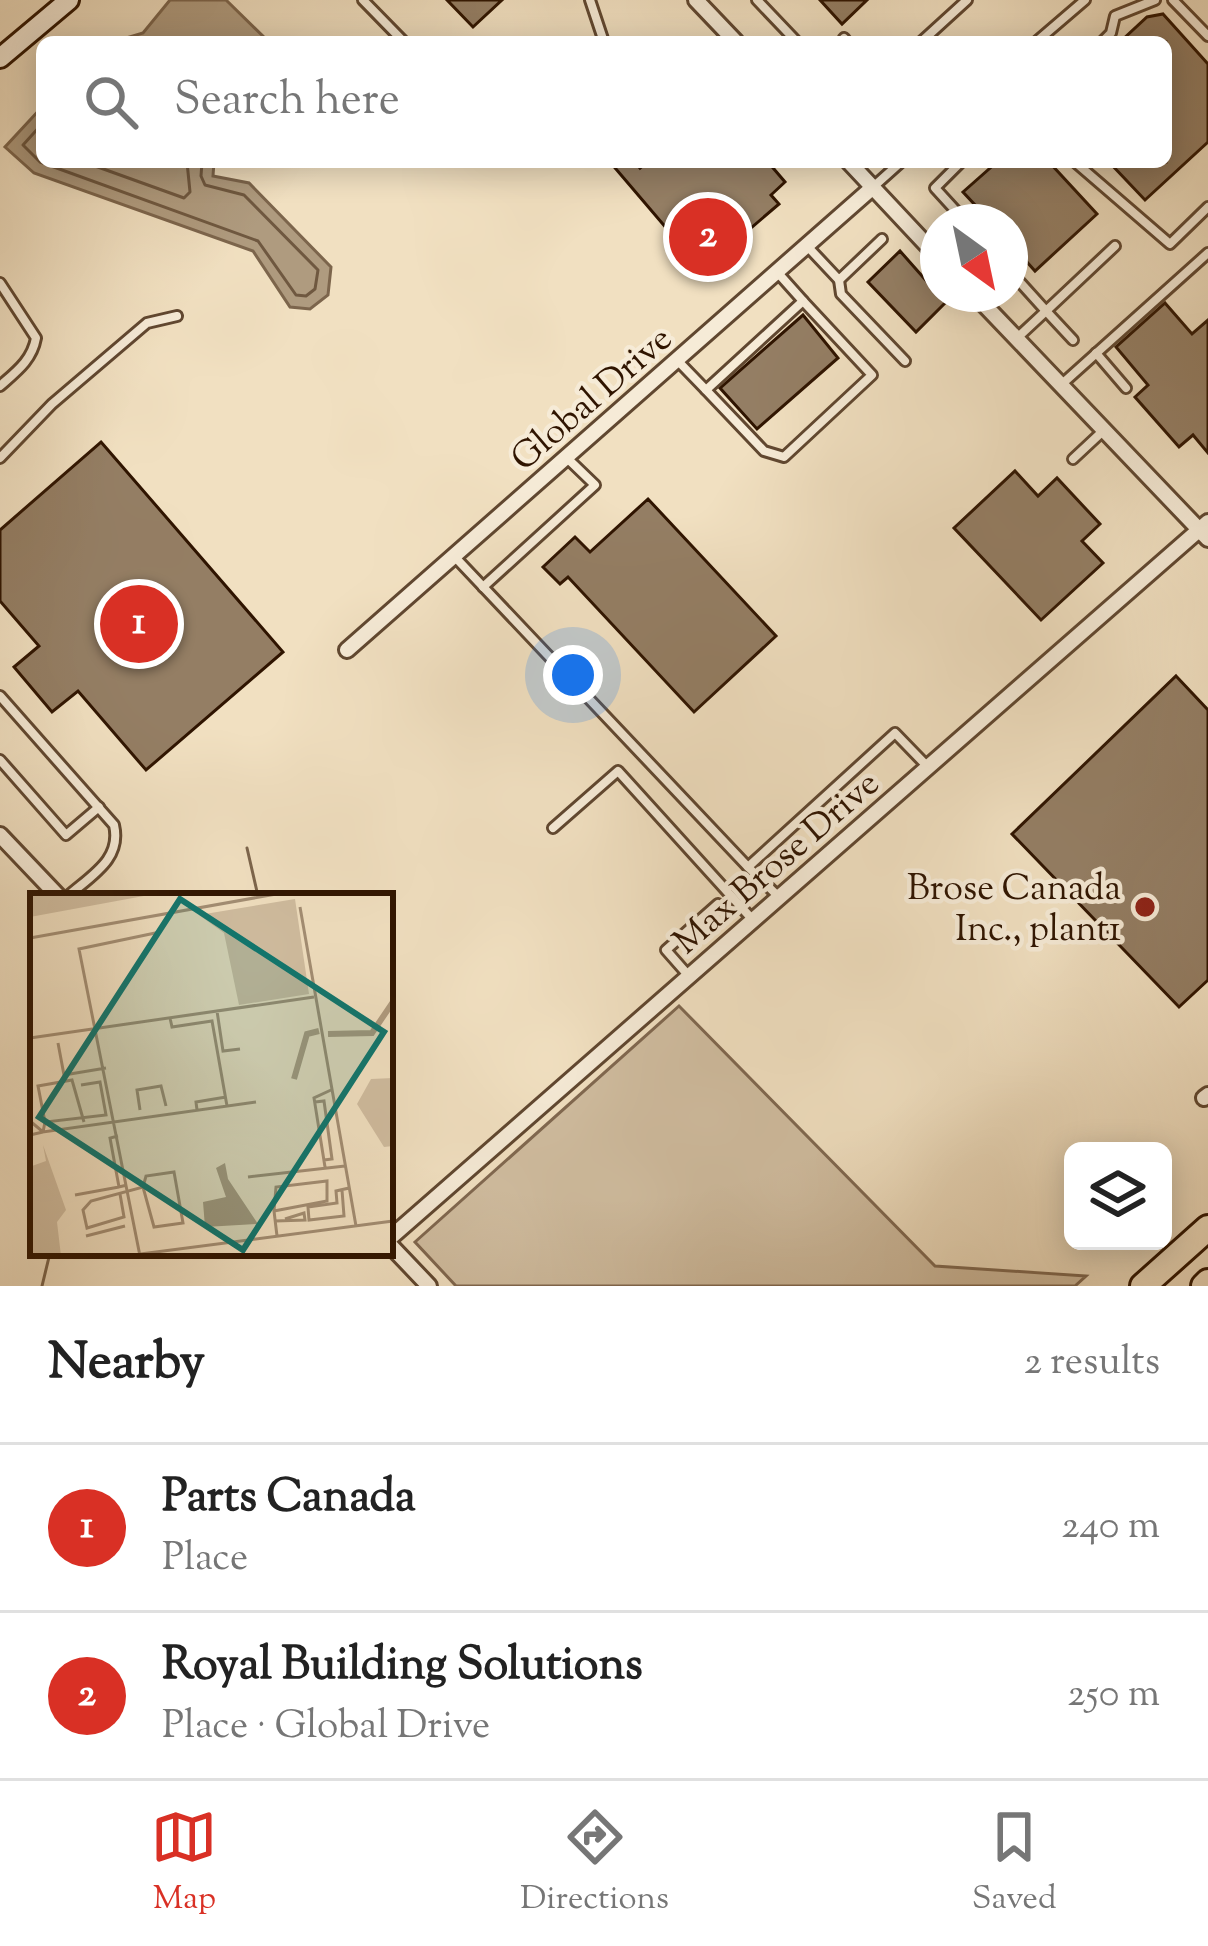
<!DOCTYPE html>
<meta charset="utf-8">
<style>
body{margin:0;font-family:"Sorts Mill Goudy",serif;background:#f6f6f6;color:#222}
.controls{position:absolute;right:36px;bottom:36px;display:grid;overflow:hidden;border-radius:18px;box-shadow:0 6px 30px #0003}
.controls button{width:108px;height:108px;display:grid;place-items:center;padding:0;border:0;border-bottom:3px solid #e0e0e0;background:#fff;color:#222;font:60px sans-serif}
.compass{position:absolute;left:920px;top:204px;width:108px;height:108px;border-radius:50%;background:#fff;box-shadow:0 6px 30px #0003;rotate:147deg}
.you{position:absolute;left:573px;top:675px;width:42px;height:42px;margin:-30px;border:9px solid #fff;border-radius:50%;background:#1a73e8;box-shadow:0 0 0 18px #1a73e833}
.badge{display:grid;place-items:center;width:78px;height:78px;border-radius:50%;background:#d93025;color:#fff;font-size:39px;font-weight:700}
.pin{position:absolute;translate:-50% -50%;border:6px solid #fff;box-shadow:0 3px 12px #0006}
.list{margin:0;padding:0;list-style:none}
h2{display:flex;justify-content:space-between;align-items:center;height:156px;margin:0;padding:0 48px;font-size:51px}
h2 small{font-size:39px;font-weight:400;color:#767676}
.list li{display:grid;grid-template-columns:78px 1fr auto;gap:36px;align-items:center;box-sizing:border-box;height:168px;padding:0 48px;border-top:3px solid #e0e0e0}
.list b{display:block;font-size:45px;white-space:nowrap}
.list p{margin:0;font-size:39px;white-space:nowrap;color:#767676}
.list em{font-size:39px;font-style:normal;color:#767676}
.icon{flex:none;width:66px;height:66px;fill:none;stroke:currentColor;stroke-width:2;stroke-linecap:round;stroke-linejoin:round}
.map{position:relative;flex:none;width:1208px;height:1286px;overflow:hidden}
.search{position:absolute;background:#fff;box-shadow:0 6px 30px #0003;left:36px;right:36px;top:36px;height:132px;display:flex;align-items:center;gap:30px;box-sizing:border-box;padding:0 42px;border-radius:18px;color:#767676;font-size:45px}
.sheet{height:492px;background:#fff}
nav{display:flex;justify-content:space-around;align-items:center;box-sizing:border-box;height:168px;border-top:3px solid #e0e0e0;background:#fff;font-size:33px;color:#767676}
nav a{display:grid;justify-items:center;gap:6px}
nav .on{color:#d93025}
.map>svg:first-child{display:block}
.green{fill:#d0bda0;stroke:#806850;stroke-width:3}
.water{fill:#af9b7f;stroke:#7c654c;stroke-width:3}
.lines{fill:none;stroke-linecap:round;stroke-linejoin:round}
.shore{stroke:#6f5840;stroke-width:3}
.stream{stroke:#7c654c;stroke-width:3}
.building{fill:#947e64;stroke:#2f1400;stroke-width:3}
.service-casing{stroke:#604730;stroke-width:14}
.minor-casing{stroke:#604730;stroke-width:20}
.secondary-casing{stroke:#2f1400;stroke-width:24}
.motorway-casing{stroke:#2f1400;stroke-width:30}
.service{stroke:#f6ebd7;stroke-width:8}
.minor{stroke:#f6ebd7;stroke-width:14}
.secondary{stroke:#f6ebd7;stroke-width:18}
.motorway{stroke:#f1e0c1;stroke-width:24}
.poi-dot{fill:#8f2418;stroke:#f6ebd7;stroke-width:4.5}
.labels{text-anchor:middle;stroke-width:9;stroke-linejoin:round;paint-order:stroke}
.street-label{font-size:36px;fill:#2f1400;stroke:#f6ebd7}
.poi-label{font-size:36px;fill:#2f1400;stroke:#f6ebd7;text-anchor:end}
.inset-river{fill:none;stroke:#af9b7f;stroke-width:6}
.inset-road{fill:none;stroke:#a38e74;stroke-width:3}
.view{fill:#0f766e;fill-opacity:0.15;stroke:#0f766e;stroke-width:6}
.inset-edge{fill:none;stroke:#2f1400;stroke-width:6}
</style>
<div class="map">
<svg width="1208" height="1286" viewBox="0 0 1208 1286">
<rect width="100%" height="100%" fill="#f1e0c1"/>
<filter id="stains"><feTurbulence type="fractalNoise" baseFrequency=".00167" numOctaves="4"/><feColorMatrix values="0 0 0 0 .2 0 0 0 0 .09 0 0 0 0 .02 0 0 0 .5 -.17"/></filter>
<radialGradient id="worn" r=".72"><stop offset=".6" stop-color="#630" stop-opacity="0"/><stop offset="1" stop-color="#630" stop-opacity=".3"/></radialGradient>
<!-- green -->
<polygon class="green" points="679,1006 935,1266 1086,1276 1075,1286 456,1286 415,1242"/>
<!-- water -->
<g class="water">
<polygon points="170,0 226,0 269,42 113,42 143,33"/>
<polygon points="42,107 42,162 214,162 213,176 249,183 331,267 328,295 310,309 290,307 253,251 34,173 5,147"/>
</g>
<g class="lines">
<!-- shore -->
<g class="shore">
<polyline points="42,124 23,145 40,162 258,241 296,295 306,296 315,289 318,270 244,195 205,185 201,176 202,162"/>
<polyline points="84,162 184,198 190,192 187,162"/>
</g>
<!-- stream -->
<g class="stream">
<polyline points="247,848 258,896"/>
<polyline points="42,1286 50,1253"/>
</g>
</g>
<!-- building -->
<g class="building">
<polygon points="447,0 502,0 473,27"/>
<polygon points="820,0 867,0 842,24"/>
<polygon points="1163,14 1208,64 1208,142 1145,200 1109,162 1166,162 1166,42 1120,42 1147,17"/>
<polygon points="610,162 635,162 640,168 647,162 768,162 785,182 771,195 779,204 702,270"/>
<polygon points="997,162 1049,162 1097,214 1035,271 1010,243 1010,222 991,222 963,192"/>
<polygon points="900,251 938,294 948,300 916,332 868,282"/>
<polygon points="1165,303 1192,334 1208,320 1208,453 1193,435 1179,447 1135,397 1148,385 1116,347"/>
<polygon points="803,315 838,358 757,429 720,388"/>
<polygon points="101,442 283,652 146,770 78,691 52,712 14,667 39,646 0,601 0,530"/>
<polygon points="1015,471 1038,496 1057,478 1100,524 1082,541 1103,563 1041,620 954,528"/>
<polygon points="648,499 776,636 694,712 568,577 560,584 543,567 575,537 590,552"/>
<polygon points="1176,676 1208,710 1208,980 1179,1007 1012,834"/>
</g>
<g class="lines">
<defs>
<g id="service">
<polyline points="363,0 404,42"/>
<polyline points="590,0 604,42"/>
<polyline points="757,0 797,42"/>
<polyline points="1173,0 1208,36"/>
<polyline points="844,38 847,42"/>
<polyline points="921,42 967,0"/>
<polyline points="1036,42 1085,0"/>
<polyline points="1102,42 1111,33 1115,16 1155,0"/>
<polyline points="961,162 935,188 966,222"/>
<polyline points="1075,162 1170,244 1208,207"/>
<polyline points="872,188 901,162"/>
<polyline points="808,247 839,280 882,239"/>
<polyline points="1010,271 1046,311 1115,246"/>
<polyline points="839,280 841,294 905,361"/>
<path d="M0,283L36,338C32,360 17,371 0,386"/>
<polyline points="1017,338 1046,311 1073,340"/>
<polyline points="1096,353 1126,388"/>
<polyline points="677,360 706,390 803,301 778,273"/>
<polyline points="1062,384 1208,253"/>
<polyline points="706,390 764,451 784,457 872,375 803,301"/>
<polyline points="0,458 52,404 147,323 177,316"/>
<polyline points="1073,459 1103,431"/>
<polyline points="454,556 748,867 895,733 927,766"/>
<polyline points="483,587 595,485 567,458"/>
<path d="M0,696L114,825C122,859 92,875 68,896"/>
<polyline points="0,760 66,835 99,807"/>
<polyline points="553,828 618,771 752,919"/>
<polyline points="748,867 779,897"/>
<polyline points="688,975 666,950 718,904"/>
</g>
<g id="minor">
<polyline points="696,0 736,42"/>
<polyline points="849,162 938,257"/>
<polyline points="974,294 1208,539"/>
<polyline points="347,650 872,188"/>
<polyline points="0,835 58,896"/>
<polyline points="1204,1098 1208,1095"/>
<polyline points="390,1238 1208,522"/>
<polyline points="390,1245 429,1286"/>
</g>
<polyline id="secondary" points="0,58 69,0"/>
<g id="motorway">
<polyline points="1143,1286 1208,1228"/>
<polyline points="1204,1286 1208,1282"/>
</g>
</defs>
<!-- service casing -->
<use href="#service" class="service-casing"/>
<!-- minor casing -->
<use href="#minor" class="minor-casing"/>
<!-- secondary casing -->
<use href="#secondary" class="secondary-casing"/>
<!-- motorway casing -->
<use href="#motorway" class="motorway-casing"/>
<!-- service -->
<use href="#service" class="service"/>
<!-- minor -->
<use href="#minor" class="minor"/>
<!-- secondary -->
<use href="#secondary" class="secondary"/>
<!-- motorway -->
<use href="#motorway" class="motorway"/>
</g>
<!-- markers -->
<circle class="poi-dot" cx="1145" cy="907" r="12"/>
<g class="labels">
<!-- street labels -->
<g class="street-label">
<text transform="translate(590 397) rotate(-41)" y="13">Global Drive</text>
<text transform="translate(775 861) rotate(-41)" y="13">Max Brose Drive</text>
</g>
<!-- poi labels -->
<g class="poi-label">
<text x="1121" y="899">Brose Canada<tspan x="1121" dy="41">Inc., plant1</tspan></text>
</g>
</g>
<!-- overview -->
<g transform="translate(30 893)">
<rect width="363" height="363" fill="#f1e0c1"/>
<path d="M0,0H130L0,24ZM265,6L279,101L209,112L194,40L169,22ZM363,185V253L354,254L327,211L341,186ZM13,252L36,317L27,329L31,363H0L2,273L16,268Z" fill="#d0bda0"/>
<path d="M195,270L198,286L228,331L175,334L173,309L196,304L186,275Z" fill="#af9b7f"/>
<path class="inset-river" d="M298,141L342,140L363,109M264,186L277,141L289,138"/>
<path class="inset-road" d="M270,14L326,333M0,45L252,0M187,118L193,158L210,156M140,125L142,134L182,128L197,213M0,145L284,104M28,150L34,182L76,175M285,209L294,208L302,266L294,267M110,217L107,197L131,193L136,213M167,217L166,209L196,204M0,228L13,239L226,209M15,229L8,193L42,187L54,229M0,242L13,239L15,229L76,222L70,189L51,192M88,243L80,245L89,294L97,292M295,274L284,205L301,197M218,284L315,273M312,297L314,323L279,327L278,314L307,310L306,298L319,295M90,301L94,324L57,335L53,317L61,308L113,294L124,334L153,330L144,279L116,283L113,294M45,302L89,294M244,318L246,294L297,288V308L244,318L247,343M245,328L275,327L274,320L255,326M56,343L95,333M95,363L363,328M110,363L49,56L130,39"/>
<path class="view" d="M150,6L354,139L213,357L9,224Z"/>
<rect width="363" height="363" class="inset-edge"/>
</g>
<rect width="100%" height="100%" filter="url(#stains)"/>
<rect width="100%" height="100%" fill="url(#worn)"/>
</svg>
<div class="controls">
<button><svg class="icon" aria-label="layers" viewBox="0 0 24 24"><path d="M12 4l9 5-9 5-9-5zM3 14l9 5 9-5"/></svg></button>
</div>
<svg class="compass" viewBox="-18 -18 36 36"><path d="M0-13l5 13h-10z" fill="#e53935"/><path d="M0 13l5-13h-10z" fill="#767676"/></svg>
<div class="you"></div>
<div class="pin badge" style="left:139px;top:624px">1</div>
<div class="pin badge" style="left:708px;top:237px">2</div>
<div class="search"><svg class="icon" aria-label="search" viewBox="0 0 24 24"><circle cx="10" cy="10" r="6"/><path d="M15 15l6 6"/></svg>Search here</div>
</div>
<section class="sheet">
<h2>Nearby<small>2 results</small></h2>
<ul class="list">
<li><span class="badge">1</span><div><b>Parts Canada</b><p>Place</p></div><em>240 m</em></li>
<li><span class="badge">2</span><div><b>Royal Building Solutions</b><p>Place · Global Drive</p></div><em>250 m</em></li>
</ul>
</section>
<nav>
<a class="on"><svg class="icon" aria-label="map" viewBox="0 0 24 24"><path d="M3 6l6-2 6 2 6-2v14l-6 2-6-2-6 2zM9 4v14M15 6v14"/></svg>Map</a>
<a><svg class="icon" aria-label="directions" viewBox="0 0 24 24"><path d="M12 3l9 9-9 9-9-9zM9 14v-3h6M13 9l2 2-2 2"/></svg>Directions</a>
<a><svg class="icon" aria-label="saved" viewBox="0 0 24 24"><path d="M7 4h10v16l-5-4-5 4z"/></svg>Saved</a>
</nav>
